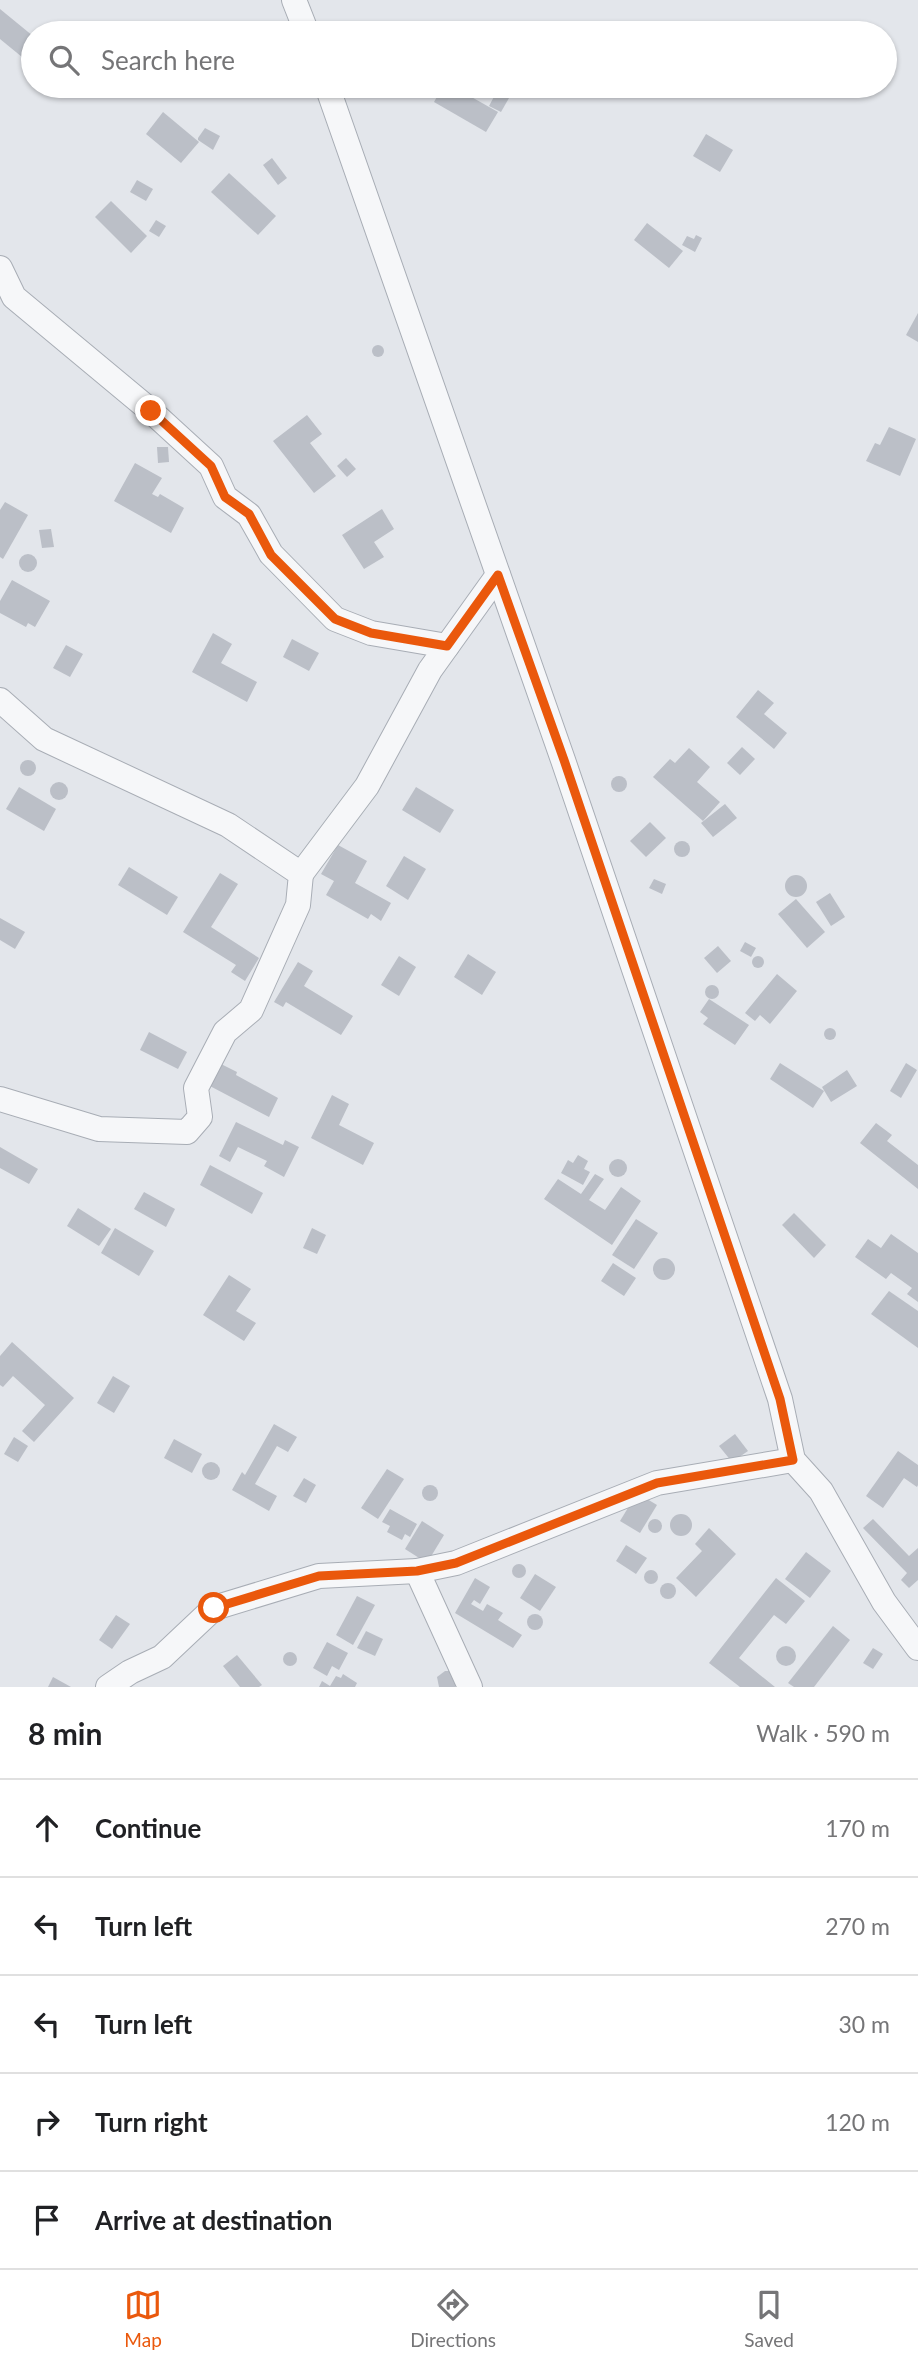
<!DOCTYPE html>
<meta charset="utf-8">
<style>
body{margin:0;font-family:Lato,sans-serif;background:#f6f6f6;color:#202124}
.stop{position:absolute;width:21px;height:21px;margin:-16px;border:5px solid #ea580c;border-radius:50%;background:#fff}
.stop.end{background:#ea580c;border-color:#fff;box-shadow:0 2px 7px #0008}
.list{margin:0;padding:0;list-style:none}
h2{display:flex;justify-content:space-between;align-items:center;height:91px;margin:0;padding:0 28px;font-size:30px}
h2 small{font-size:23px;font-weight:400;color:#757577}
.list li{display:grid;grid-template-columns:46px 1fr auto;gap:21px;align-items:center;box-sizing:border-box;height:98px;padding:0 28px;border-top:2px solid #e0e0e0}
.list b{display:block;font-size:26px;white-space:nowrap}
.list em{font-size:23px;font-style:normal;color:#757577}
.icon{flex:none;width:38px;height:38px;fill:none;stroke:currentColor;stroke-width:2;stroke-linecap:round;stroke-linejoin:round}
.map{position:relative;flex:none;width:918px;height:1687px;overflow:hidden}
.search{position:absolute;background:#fff;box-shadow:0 2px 5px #0004;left:21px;right:21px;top:21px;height:77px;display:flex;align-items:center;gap:18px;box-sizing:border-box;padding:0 24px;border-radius:38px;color:#757577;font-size:26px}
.sheet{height:581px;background:#fff}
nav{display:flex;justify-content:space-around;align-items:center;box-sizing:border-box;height:98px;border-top:2px solid #e0e0e0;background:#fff;font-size:19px;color:#757577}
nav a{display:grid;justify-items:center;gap:4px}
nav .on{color:#ea580c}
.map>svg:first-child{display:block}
.building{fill:#bbbfc7}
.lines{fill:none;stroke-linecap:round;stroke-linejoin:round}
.minor-casing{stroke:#a8adb5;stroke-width:26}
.minor{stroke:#f6f7f9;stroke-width:24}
.route{stroke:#ea580c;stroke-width:9}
</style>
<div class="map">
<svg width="918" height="1687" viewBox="0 0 918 1687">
<rect width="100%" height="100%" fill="#e3e6eb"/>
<!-- building -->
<g class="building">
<polygon points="0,9 33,36 33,43 22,57 0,39"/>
<polygon points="443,86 452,86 498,112 486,132 434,102"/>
<polygon points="497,91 509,98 501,112 489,106"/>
<polygon points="163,112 199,142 181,163 146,134"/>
<polygon points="205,128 220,136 213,150 198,140 198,138"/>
<polygon points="706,134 733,150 720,172 693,156"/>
<polygon points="272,158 287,178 278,185 263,165"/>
<polygon points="229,173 276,216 258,235 211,192"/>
<polygon points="137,180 153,189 146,201 130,192"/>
<polygon points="111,201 147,236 131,253 95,217"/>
<polygon points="156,220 166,226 159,237 149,231"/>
<polygon points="647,223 683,251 669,268 634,240"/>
<polygon points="696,235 702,238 695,252 682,245 687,236 694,239"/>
<polygon points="918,313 918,342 906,335"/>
<circle cx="378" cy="351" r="6"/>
<polygon points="307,415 322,434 310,443 336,476 314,493 273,441"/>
<polygon points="889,427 916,439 900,476 866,461 875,443 880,445"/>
<polygon points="157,447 168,447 169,462 158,463"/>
<polygon points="346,458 356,469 347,477 337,466"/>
<polygon points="135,463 162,478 152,494 158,497 160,494 184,508 171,533 114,501"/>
<polygon points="5,502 28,515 3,559 0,557 0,510"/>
<polygon points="382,509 394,529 374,542 384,557 364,569 342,535"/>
<polygon points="51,529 54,547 42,548 39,530"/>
<circle cx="28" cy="563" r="9"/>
<polygon points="12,580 50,601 35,627 28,623 26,627 0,613 0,601"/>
<polygon points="213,633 232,644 221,663 257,682 247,702 192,672"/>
<polygon points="292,639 319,653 309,671 283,657"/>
<polygon points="66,645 83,654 70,677 53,668"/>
<polygon points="758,690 774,703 764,714 787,733 774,749 736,717"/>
<polygon points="742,747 755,759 740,775 727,763"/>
<polygon points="689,748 710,767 697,782 720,802 703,821 653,777 670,759 675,763"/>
<circle cx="28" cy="768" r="8"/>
<circle cx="619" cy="784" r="8"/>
<circle cx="59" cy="791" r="9"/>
<polygon points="19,787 56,809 44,831 6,809"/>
<polygon points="416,787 454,810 440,833 402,810"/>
<polygon points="725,804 737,818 713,837 701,823"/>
<polygon points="650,822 666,838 646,857 630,841"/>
<circle cx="682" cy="849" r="8"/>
<polygon points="338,845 367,861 355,883 391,903 381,921 371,914 368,919 326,895 334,881 321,874"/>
<polygon points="404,856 426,869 408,900 386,886"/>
<polygon points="129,867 178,897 167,915 118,885"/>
<polygon points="220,873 238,884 211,927 259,958 245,981 231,972 236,965 183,932"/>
<circle cx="796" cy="886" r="11"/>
<polygon points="654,879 666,884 662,894 649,888"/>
<polygon points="830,893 845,917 831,926 816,902"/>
<polygon points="796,899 825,932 807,948 778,914"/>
<polygon points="0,918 25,932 15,949 0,940"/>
<polygon points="745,942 756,948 751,957 740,951"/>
<polygon points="718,946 731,961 717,973 704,958"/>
<polygon points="468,954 496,972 482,995 454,977"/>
<circle cx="758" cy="962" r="6"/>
<polygon points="399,956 416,967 399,996 381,985"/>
<polygon points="298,962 313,971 304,986 353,1016 341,1035 286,1002 283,1007 274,1002"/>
<polygon points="777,974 797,991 770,1024 760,1015 755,1021 745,1013"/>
<circle cx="712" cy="992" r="7"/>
<polygon points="709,999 749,1025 735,1045 703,1024 708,1018 700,1012"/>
<circle cx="830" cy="1034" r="6"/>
<polygon points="149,1032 187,1052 178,1069 140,1050"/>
<polygon points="219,1063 237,1072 236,1075 278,1098 269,1117 208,1085"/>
<polygon points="780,1063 824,1091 813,1108 770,1079"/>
<polygon points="906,1063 917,1070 901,1098 890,1091"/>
<polygon points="847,1070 857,1086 831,1102 822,1087"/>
<polygon points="332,1095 349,1104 339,1125 374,1143 363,1165 311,1138"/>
<polygon points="236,1122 283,1145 285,1140 299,1147 284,1177 264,1166 267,1161 238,1147 230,1162 219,1156"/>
<polygon points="876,1123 892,1135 887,1141 918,1165 918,1189 860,1143"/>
<polygon points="0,1147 38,1169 29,1184 0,1168"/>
<polygon points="578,1155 588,1161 584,1169 590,1172 583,1185 561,1173 568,1160 573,1163"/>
<circle cx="618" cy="1168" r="9"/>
<polygon points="210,1165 263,1193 252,1214 200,1185"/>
<polygon points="595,1174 604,1179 589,1200 605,1210 621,1187 641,1201 612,1245 544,1199 558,1179 581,1194"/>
<polygon points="144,1192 175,1209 166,1227 134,1209"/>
<polygon points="78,1208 111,1229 99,1246 67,1226"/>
<polygon points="794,1213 826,1245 814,1258 782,1225"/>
<polygon points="636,1219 658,1233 634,1269 612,1255"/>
<polygon points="115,1228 154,1251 139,1276 101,1253"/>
<polygon points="312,1228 326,1235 317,1254 303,1248"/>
<polygon points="891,1234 918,1253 918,1302 907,1294 912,1288 891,1273 886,1279 855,1257 868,1239 881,1248"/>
<circle cx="664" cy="1269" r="11"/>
<polygon points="613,1263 636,1278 624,1296 601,1281"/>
<polygon points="229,1275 251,1289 236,1311 256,1323 244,1341 203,1315"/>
<polygon points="889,1291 918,1311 918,1348 871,1314"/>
<polygon points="12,1342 74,1398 34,1442 22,1431 45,1405 13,1376 3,1387 0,1385 0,1356"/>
<polygon points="113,1376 130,1386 114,1413 97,1403"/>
<polygon points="274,1424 297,1437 288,1452 277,1446 255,1484 277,1496 269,1511 232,1490 242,1472 245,1475"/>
<polygon points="735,1434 748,1451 732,1462 719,1446"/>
<polygon points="14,1437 28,1446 18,1462 4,1454"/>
<polygon points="174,1439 202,1454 192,1473 164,1458"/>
<polygon points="898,1451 918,1465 918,1485 917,1487 904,1478 883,1508 866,1496"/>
<circle cx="211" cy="1471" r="9"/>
<polygon points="387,1469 404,1479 378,1519 361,1508"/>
<polygon points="304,1478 316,1485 306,1503 293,1496"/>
<circle cx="430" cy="1493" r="8"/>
<polygon points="637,1493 657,1505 640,1533 620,1521"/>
<polygon points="390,1509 417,1524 410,1537 405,1534 402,1540 387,1532 390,1526 382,1522"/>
<circle cx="681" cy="1525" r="11"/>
<polygon points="873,1519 909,1556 918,1548 918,1580 909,1588 901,1580 907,1573 863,1528"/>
<circle cx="655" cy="1526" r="7"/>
<polygon points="422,1521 444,1535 427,1563 405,1549"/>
<polygon points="709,1528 736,1554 696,1597 676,1578 702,1551 695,1544"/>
<polygon points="626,1545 647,1558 636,1574 616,1561"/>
<polygon points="806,1552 831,1571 810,1598 785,1579"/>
<circle cx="519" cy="1571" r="7"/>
<circle cx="651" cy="1577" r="7"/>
<polygon points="535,1574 556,1587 540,1611 520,1598"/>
<polygon points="475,1578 490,1587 480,1604 474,1600 471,1604 483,1611 487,1604 503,1613 498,1620 522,1635 513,1648 455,1613"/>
<polygon points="776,1578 805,1601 786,1624 774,1615 739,1658 775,1687 740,1687 709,1663"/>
<circle cx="668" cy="1591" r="8"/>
<polygon points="357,1596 375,1605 353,1645 336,1635"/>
<circle cx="535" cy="1622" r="8"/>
<polygon points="116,1615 130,1624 112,1649 99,1640"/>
<polygon points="833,1626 850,1640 814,1687 794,1687 788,1683"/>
<polygon points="366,1631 383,1639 375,1656 357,1648"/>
<polygon points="327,1642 348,1653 339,1670 332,1666 327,1676 313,1668"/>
<circle cx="786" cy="1656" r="10"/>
<polygon points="873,1648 883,1654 873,1669 863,1663"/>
<circle cx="290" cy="1659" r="7"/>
<polygon points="237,1655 262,1685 259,1687 240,1687 223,1666"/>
<polygon points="445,1671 450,1671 457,1684 455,1687 439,1687 437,1677"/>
<polygon points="343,1674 357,1683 355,1687 319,1687 322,1681 330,1686 336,1676 341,1678"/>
<polygon points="53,1677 71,1687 48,1687"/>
</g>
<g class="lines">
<defs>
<g id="minor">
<polyline points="294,0 307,33"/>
<polyline points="327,86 563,760 780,1399 793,1460 821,1491 884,1602 918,1648"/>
<polyline points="0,268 14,297 151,411 211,466 225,497 249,515 271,554 335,619 371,633 447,646"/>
<polyline points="0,700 44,739 228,825 301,874 298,905 251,1010 225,1032 196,1088 200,1117 187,1132 99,1129 0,1099"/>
<polyline points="301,874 367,786 430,670 498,575"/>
<polyline points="417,1571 470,1687"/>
<polyline points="108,1687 130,1672 162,1657 214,1608 319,1576 417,1571 456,1563 657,1483 793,1460"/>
</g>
</defs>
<!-- minor casing -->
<use href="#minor" class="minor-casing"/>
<!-- minor -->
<use href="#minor" class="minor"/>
</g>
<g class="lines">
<!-- route -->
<polyline class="route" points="151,411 211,466 225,497 249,514 271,555 335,619 371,633 447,646 498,575 564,760 780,1399 793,1460 657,1483 456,1563 417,1571 319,1576 214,1608"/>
</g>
</svg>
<div class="stop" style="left:214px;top:1608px"></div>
<div class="stop end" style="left:151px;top:411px"></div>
<div class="search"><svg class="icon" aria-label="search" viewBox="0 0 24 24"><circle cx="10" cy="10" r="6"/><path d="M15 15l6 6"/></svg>Search here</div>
</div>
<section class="sheet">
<h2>8 min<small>Walk · 590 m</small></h2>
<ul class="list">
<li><svg class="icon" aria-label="ahead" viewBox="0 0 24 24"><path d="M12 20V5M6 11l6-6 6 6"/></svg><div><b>Continue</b></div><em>170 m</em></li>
<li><svg class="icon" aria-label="left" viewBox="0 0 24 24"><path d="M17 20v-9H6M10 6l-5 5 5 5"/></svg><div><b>Turn left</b></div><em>270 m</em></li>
<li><svg class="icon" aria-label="left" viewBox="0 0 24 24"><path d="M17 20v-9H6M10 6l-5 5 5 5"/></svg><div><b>Turn left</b></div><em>30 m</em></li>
<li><svg class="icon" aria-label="right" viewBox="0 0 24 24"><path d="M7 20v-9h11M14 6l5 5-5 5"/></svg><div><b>Turn right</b></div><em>120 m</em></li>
<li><svg class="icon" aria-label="arrive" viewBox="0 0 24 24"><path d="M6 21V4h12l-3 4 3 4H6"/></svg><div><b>Arrive at destination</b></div></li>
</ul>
</section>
<nav>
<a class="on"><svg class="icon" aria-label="map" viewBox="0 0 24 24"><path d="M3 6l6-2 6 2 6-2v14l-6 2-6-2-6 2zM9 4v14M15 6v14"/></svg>Map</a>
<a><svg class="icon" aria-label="directions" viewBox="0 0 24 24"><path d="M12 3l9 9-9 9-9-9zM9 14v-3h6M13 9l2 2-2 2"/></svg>Directions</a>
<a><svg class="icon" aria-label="saved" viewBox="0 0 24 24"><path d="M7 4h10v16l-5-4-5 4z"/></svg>Saved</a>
</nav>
